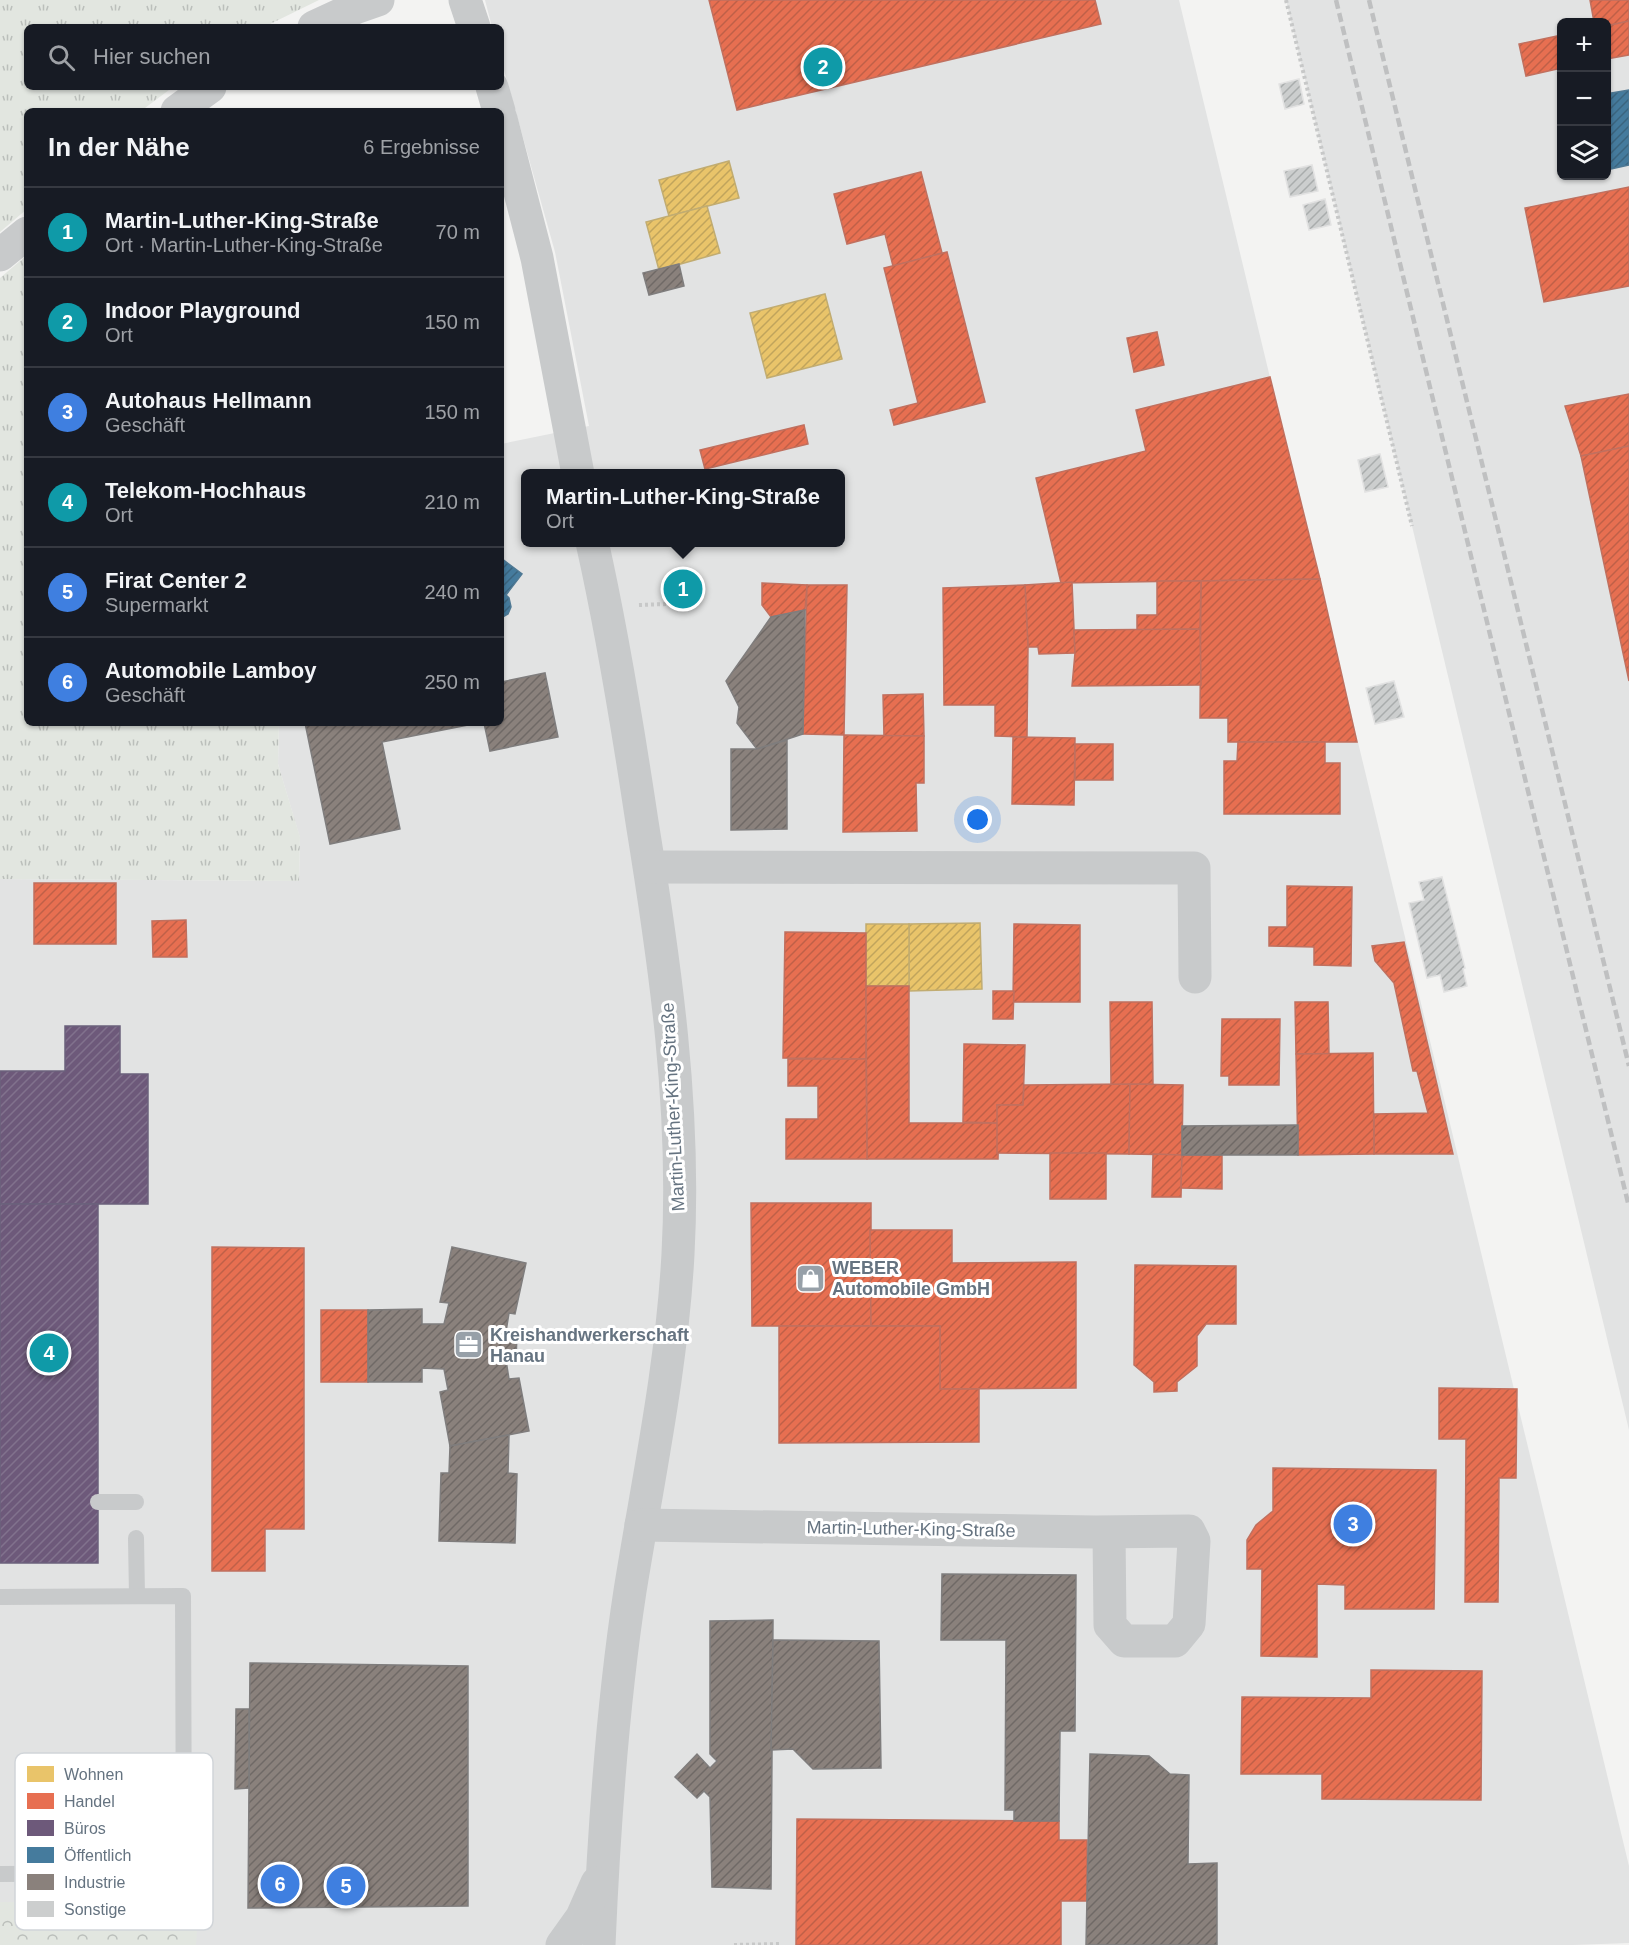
<!DOCTYPE html>
<html lang="de">
<meta charset="utf-8">
<style>
body{margin:0;font-family:Arial,sans-serif;background:#242831;color:#f1f3f6}
.controls{position:absolute;right:18px;top:18px;display:grid;overflow:hidden;border-radius:9px;box-shadow:0 2px 4px #0004}
.controls button{width:54px;height:54px;display:grid;place-items:center;padding:0;border:0;border-bottom:2px solid #363941;background:#171b24;color:#f1f3f6;font:30px sans-serif}
.you{position:absolute;left:978px;top:820px;width:21px;height:21px;margin:-15px;border:4px solid #fff;border-radius:50%;background:#1a73e8;box-shadow:0 0 0 9px #1a73e833}
.badge{display:grid;place-items:center;width:39px;height:39px;border-radius:50%;background:#0f766e;color:#fff;font-size:20px;font-weight:700}
.pin{position:absolute;translate:-50% -50%;border:3px solid #fff;box-shadow:0 2px 6px #0006}
.popup{position:absolute;left:521px;top:469px;width:324px;height:78px;box-sizing:border-box;display:grid;place-content:center;border-radius:9px;background:#171b24;filter:drop-shadow(0 2px 4px #0005);font-size:20px;white-space:nowrap;color:#9ea1a6}
.popup b{font-size:22px;color:#f1f3f6}
.popup::after{content:'';position:absolute;left:50%;top:100%;margin-left:-12px;border:12px solid transparent;border-top-color:#171b24}
.list{margin:0;padding:0;list-style:none}
h2{display:flex;justify-content:space-between;align-items:center;height:78px;margin:0;padding:0 24px;font-size:26px}
h2 small{font-size:20px;font-weight:400;color:#9ea1a6}
.list li{display:grid;grid-template-columns:39px 1fr auto;gap:18px;align-items:center;box-sizing:border-box;height:90px;padding:0 24px;border-top:2px solid #363941}
.list b{display:block;font-size:22px;white-space:nowrap}
.list p{margin:0;font-size:20px;white-space:nowrap;color:#9ea1a6}
.list em{font-size:20px;font-style:normal;color:#9ea1a6}
.icon{flex:none;width:33px;height:33px;fill:none;stroke:currentColor;stroke-width:2;stroke-linecap:round;stroke-linejoin:round}
.map{position:relative;flex:none;width:1629px;height:1945px;overflow:hidden}
.search{position:absolute;background:#171b24;box-shadow:0 2px 4px #0004;left:24px;top:24px;width:480px;height:66px;display:flex;align-items:center;gap:15px;box-sizing:border-box;padding:0 21px;border-radius:9px;color:#9ea1a6;font-size:22px}
.panel{position:absolute;background:#171b24;box-shadow:0 2px 4px #0004;left:24px;top:108px;width:480px;height:618px;border-radius:9px}
.map>svg:first-child{display:block}
.built{fill:#e2e3e3;fill-rule:evenodd}
.grass{fill:url(#grass-tufts)}
.forest{fill:url(#forest-crowns)}
.homes{fill:url(#homes-hatch);stroke:#c1ac71;stroke-width:1.5}
.shops{fill:url(#shops-hatch);stroke:#c0705f;stroke-width:1.5}
.offices{fill:url(#offices-hatch);stroke:#6b617c;stroke-width:1.5}
.public{fill:url(#public-hatch);stroke:#4f7994;stroke-width:1.5}
.industry{fill:url(#industry-hatch);stroke:#7f7d7d;stroke-width:1.5}
.building{fill:url(#building-hatch);stroke:#e2e2e2;stroke-width:1.5}
.lines{fill:none;stroke-linecap:round;stroke-linejoin:round}
.path{stroke:#c7c8c8;stroke-width:4;stroke-dasharray:3 3;stroke-linecap:butt}
.service{stroke:#c8cacb;stroke-width:16}
.minor{stroke:#c8cacb;stroke-width:33}
.rail{stroke:#bfc0c1;stroke-width:4.5;stroke-dasharray:9 4.5;stroke-linecap:butt}
.labels{text-anchor:middle;stroke-width:6;stroke-linejoin:round;paint-order:stroke}
.street-label{font-size:18px;fill:#657380;stroke:#fff}
.poi-label{font-size:18px;font-weight:bold;fill:#657380;stroke:#fff;text-anchor:start}
.key{fill:#fff;stroke:#d1d5d9;stroke-width:1.5}
.key-label{font-size:16px;fill:#657380}
</style>
<div class="map">
<svg width="1629" height="1945" viewBox="0 0 1629 1945">
<defs>
<pattern id="grass-tufts" width="24" height="20" patternUnits="userSpaceOnUse" patternTransform="scale(1.5)"><rect width="24" height="20" fill="#e2e6e0"/><path d="M3 7l-1-3M5 7V3M7 7l1-3M15 17l-1-3M17 17v-4M19 17l1-3" fill="none" stroke="#bbbfbb"/></pattern>
<pattern id="forest-crowns" width="20" height="18" patternUnits="userSpaceOnUse" patternTransform="scale(1.5)"><rect width="20" height="18" fill="#e2e6e0"/><path d="M2 6a3 3 0 1 1 6 0M12 15a3 3 0 1 1 6 0" fill="none" stroke="#bbbfbb"/></pattern>
<pattern id="homes-hatch" width="6" height="6" patternUnits="userSpaceOnUse" patternTransform="scale(1.5)"><rect width="6" height="6" fill="#e9c46a"/><path d="M-1 1l2-2M0 6l6-6M5 7l2-2" fill="none" stroke="#c0a45c"/></pattern>
<pattern id="shops-hatch" width="6" height="6" patternUnits="userSpaceOnUse" patternTransform="scale(1.5)"><rect width="6" height="6" fill="#e76f51"/><path d="M-1 1l2-2M0 6l6-6M5 7l2-2" fill="none" stroke="#bf6048"/></pattern>
<pattern id="offices-hatch" width="6" height="6" patternUnits="userSpaceOnUse" patternTransform="scale(1.5)"><rect width="6" height="6" fill="#6d597a"/><path d="M-1 1l2-2M0 6l6-6M5 7l2-2" fill="none" stroke="#81728d"/></pattern>
<pattern id="public-hatch" width="6" height="6" patternUnits="userSpaceOnUse" patternTransform="scale(1.5)"><rect width="6" height="6" fill="#457b9d"/><path d="M-1 1l2-2M0 6l6-6M5 7l2-2" fill="none" stroke="#3b657f"/></pattern>
<pattern id="industry-hatch" width="6" height="6" patternUnits="userSpaceOnUse" patternTransform="scale(1.5)"><rect width="6" height="6" fill="#8a817c"/><path d="M-1 1l2-2M0 6l6-6M5 7l2-2" fill="none" stroke="#6f6966"/></pattern>
<pattern id="building-hatch" width="6" height="6" patternUnits="userSpaceOnUse" patternTransform="scale(1.5)"><rect width="6" height="6" fill="#cccece"/><path d="M-1 1l2-2M0 6l6-6M5 7l2-2" fill="none" stroke="#a9acac"/></pattern>
</defs>
<rect width="100%" height="100%" fill="#f3f3f2"/>
<!-- built -->
<g class="built">
<path d="M485,0H1179L1629,1866V1943L1573,1945H0V879L299,881L300,838L278,764L279,723H501V444L589,426L555,252L501,59V27H492ZM526,474H840V542H526Z"/>
<path d="M1286,0H1629V1430L1412,526ZM1562,22H1606V176H1562Z"/>
</g>
<!-- grass -->
<g class="grass">
<polygon points="0,0 319,0 264,27 27,27 27,87 173,87 141,111 27,111 27,209 0,232"/>
<polygon points="27,255 27,723 279,723 278,764 300,837 299,881 0,879 0,278"/>
</g>
<!-- forest -->
<polygon class="forest" points="0,1902 199,1902 196,1945 0,1945"/>
<!-- homes -->
<g class="homes">
<polygon points="729,161 739,198 669,216 659,180"/>
<polygon points="707,206 720,253 659,270 646,222"/>
<polygon points="825,294 842,359 767,378 750,313"/>
<polygon points="980,923 982,989 909,991 909,924"/>
<rect x="866" y="924" width="43" height="62"/>
</g>
<!-- shops -->
<g class="shops">
<polygon points="709,0 1095,0 1101,24 737,110"/>
<polygon points="1590,0 1629,0 1629,21 1606,26 1606,22 1594,22"/>
<polygon points="1629,21 1629,55 1606,59 1606,26"/>
<polygon points="1562,35 1562,68 1526,76 1519,44"/>
<polygon points="921,172 942,253 893,266 885,234 847,244 834,194"/>
<polygon points="1629,187 1629,286 1544,302 1525,208"/>
<polygon points="947,252 985,402 894,425 890,410 918,403 884,268"/>
<polygon points="1157,332 1164,365 1134,372 1127,338"/>
<polygon points="1270,377 1320,579 1061,583 1036,478 1146,451 1136,410"/>
<polygon points="1629,394 1629,446 1581,456 1565,406"/>
<polygon points="804,425 808,444 705,469 700,450"/>
<polygon points="1629,446 1629,681 1581,456"/>
<polygon points="668,579 699,579 699,598 667,598"/>
<polygon points="1320,579 1357,742 1228,742 1228,718 1200,718 1201,581"/>
<polygon points="1157,581 1201,581 1200,629 1137,630 1137,615 1157,615"/>
<polygon points="1072,582 1075,653 1039,654 1038,647 1028,647 1025,585"/>
<polygon points="762,583 807,585 805,610 771,617 762,605"/>
<polygon points="807,585 847,585 844,735 803,734"/>
<polygon points="1025,585 1028,647 1027,737 995,736 995,705 944,705 943,588"/>
<polygon points="1200,629 1201,685 1072,686 1075,653 1074,630"/>
<polygon points="923,694 924,736 884,737 883,695"/>
<polygon points="844,735 924,736 924,783 916,783 917,831 843,832"/>
<polygon points="1013,737 1075,738 1074,805 1012,804"/>
<polygon points="1238,742 1325,742 1325,763 1340,763 1340,814 1224,814 1224,761 1237,761"/>
<rect x="1075" y="744" width="38" height="36"/>
<rect x="34" y="883" width="82" height="61"/>
<polygon points="1287,886 1352,887 1351,966 1314,965 1314,947 1269,946 1269,927 1287,927"/>
<polygon points="186,920 187,957 153,957 152,921"/>
<polygon points="1014,924 1080,925 1080,1002 1013,1002"/>
<polygon points="785,932 866,933 866,1059 783,1058"/>
<polygon points="1404,942 1453,1154 1374,1154 1374,1114 1428,1113 1417,1071 1413,1071 1394,983 1375,961 1372,946"/>
<polygon points="866,986 909,986 909,1123 999,1123 998,1159 867,1159"/>
<polygon points="993,991 1014,991 1013,1019 993,1019"/>
<polygon points="1110,1002 1152,1002 1153,1084 1111,1085"/>
<polygon points="1295,1002 1328,1002 1329,1054 1296,1054"/>
<polygon points="1222,1019 1280,1019 1279,1085 1229,1085 1229,1076 1221,1076"/>
<polygon points="964,1044 1025,1045 1023,1105 997,1105 999,1123 963,1122"/>
<polygon points="1373,1053 1374,1154 1298,1155 1296,1054"/>
<polygon points="788,1059 866,1059 867,1159 786,1159 786,1119 818,1119 818,1086 788,1086"/>
<polygon points="1130,1084 1129,1154 997,1153 997,1105 1023,1105 1024,1085"/>
<polygon points="1130,1084 1183,1085 1182,1155 1129,1154"/>
<rect x="1050" y="1153" width="56" height="46"/>
<polygon points="1153,1154 1182,1155 1181,1197 1152,1197"/>
<polygon points="1182,1155 1222,1155 1222,1189 1181,1188"/>
<polygon points="751,1203 871,1203 871,1326 752,1326"/>
<polygon points="870,1230 952,1230 952,1263 1076,1262 1076,1388 940,1389 940,1326 871,1326"/>
<polygon points="212,1247 304,1248 304,1529 265,1529 265,1571 212,1571"/>
<polygon points="1135,1265 1236,1266 1236,1324 1206,1324 1197,1336 1197,1366 1177,1382 1177,1391 1154,1392 1154,1382 1134,1365"/>
<rect x="321" y="1310" width="47" height="72"/>
<polygon points="779,1326 940,1326 940,1389 979,1389 979,1442 779,1443"/>
<polygon points="1439,1388 1517,1389 1516,1478 1499,1478 1498,1602 1465,1602 1466,1439 1439,1439"/>
<polygon points="1273,1468 1436,1470 1434,1609 1345,1609 1345,1585 1317,1584 1317,1657 1261,1656 1262,1569 1247,1569 1247,1540 1256,1525 1273,1511"/>
<polygon points="1371,1670 1482,1671 1481,1800 1322,1799 1322,1774 1241,1774 1242,1697 1371,1698"/>
<polygon points="797,1819 1059,1821 1059,1840 1087,1840 1087,1901 1061,1901 1061,1945 796,1945"/>
</g>
<!-- offices -->
<g class="offices">
<polygon points="65,1026 120,1026 120,1074 148,1074 148,1204 0,1204 0,1071 65,1071"/>
<rect x="0" y="1204" width="98" height="359"/>
</g>
<!-- public -->
<g class="public">
<polygon points="1629,90 1629,165 1606,170 1606,94"/>
<polygon points="501,558 522,574 506,595 509,598 511,607 508,614 501,618"/>
</g>
<!-- industry -->
<g class="industry">
<polygon points="679,264 684,286 649,295 643,273"/>
<polygon points="805,610 803,734 757,749 737,723 739,707 726,681 771,617"/>
<polygon points="545,673 558,737 490,751 484,723 501,723 501,682"/>
<polygon points="305,723 478,723 382,742 400,829 330,844"/>
<polygon points="787,740 787,829 731,830 731,749 757,749"/>
<polygon points="1298,1125 1298,1155 1182,1155 1182,1126"/>
<polygon points="452,1247 526,1263 515,1314 509,1313 506,1332 517,1334 516,1360 506,1360 509,1379 519,1378 529,1431 450,1446 440,1392 448,1390 444,1369 422,1368 422,1382 368,1382 368,1310 422,1309 422,1324 444,1324 449,1303 440,1302"/>
<polygon points="509,1435 508,1473 517,1474 515,1543 439,1541 441,1473 449,1473 450,1446"/>
<polygon points="942,1574 1076,1575 1075,1731 1060,1731 1059,1821 1014,1821 1014,1810 1005,1810 1006,1640 941,1640"/>
<polygon points="773,1620 771,1889 712,1887 710,1797 704,1791 697,1798 675,1777 697,1754 710,1768 717,1761 710,1754 710,1621"/>
<polygon points="773,1640 879,1641 881,1768 813,1769 793,1749 771,1750"/>
<polygon points="250,1663 468,1666 468,1906 248,1908"/>
<polygon points="236,1709 249,1709 249,1788 235,1789"/>
<polygon points="1090,1754 1149,1756 1170,1774 1189,1775 1188,1864 1217,1863 1217,1945 1086,1945"/>
</g>
<!-- building -->
<g class="building">
<polygon points="1299,79 1304,104 1285,109 1279,84"/>
<polygon points="1312,165 1318,191 1290,197 1284,171"/>
<polygon points="1325,199 1331,225 1309,230 1303,205"/>
<polygon points="1380,454 1388,487 1365,492 1358,460"/>
<polygon points="1394,681 1404,717 1375,724 1366,688"/>
<polygon points="1442,877 1465,968 1463,969 1467,986 1444,992 1440,975 1427,978 1409,903 1424,900 1419,882"/>
</g>
<g class="lines">
<!-- path -->
<g class="path">
<polyline points="1286,0 1412,526"/>
<polyline points="639,605 696,603"/>
<polyline points="734,1945 781,1944"/>
</g>
<!-- service -->
<g class="service">
<polyline points="98,1502 136,1502"/>
<polyline points="136,1538 137,1596"/>
<polyline points="0,1597 183,1596 184,1873 0,1874"/>
</g>
<!-- minor -->
<g class="minor">
<polyline points="465,0 474,27"/>
<polyline points="314,27 355,8 378,0"/>
<polyline points="492,87 499,111"/>
<polyline points="177,111 210,87"/>
<polyline points="501,119 537,258 578,474"/>
<polyline points="0,255 27,233"/>
<path d="M592,542C613,635 628,729 642,822C665,964 686,1109 678,1254C672,1367 648,1479 630,1591C612,1708 604,1827 599,1945"/>
<polyline points="650,867 1194,868 1195,977"/>
<polyline points="641,1525 1095,1532 1189,1531 1194,1541 1189,1624 1175,1641 1124,1641 1110,1625 1109,1532"/>
<polyline points="562,1945 582,1917 597,1883"/>
</g>
<!-- rail -->
<g class="rail">
<polyline points="1336,0 1629,1207"/>
<polyline points="1369,0 1629,1066"/>
</g>
</g>
<!-- icons -->
<defs>
<symbol id="shop-square" viewBox="-11 -11 22 22"><rect x="-9" y="-9" width="18" height="18" rx="4" fill="#97a0a8" stroke="#fff"/><path d="M-5-2.5h2.3a2.7 3.5 0 0 1 5.4 0H5L5.5 6h-11ZM-1.5-2.5h3a1.5 2.3 0 0 0-3 0Z" fill="#fff"/></symbol>
<symbol id="office-square" viewBox="-11 -11 22 22"><rect x="-9" y="-9" width="18" height="18" rx="4" fill="#97a0a8" stroke="#fff"/><path d="M-6-3h4V-5.5h4V-3h4V5H-6ZM-1-4.5V-3h2v-1.5ZM-6 0V1H6V0Z" fill="#fff"/></symbol>
</defs>
<g fill-rule="evenodd">
<use href="#shop-square" x="794" y="1262" width="33" height="33"/>
<use href="#office-square" x="452" y="1328" width="33" height="33"/>
</g>
<g class="labels">
<!-- street labels -->
<g class="street-label">
<text transform="translate(673 1107) rotate(-93)" y="6">Martin-Luther-King-Straße</text>
<text transform="translate(911 1529) rotate(1)" y="6">Martin-Luther-King-Straße</text>
</g>
<!-- poi labels -->
<g class="poi-label">
<text x="832" y="1274">WEBER<tspan x="832" dy="21">Automobile GmbH</tspan></text>
<text x="490" y="1341">Kreishandwerkerschaft<tspan x="490" dy="21">Hanau</tspan></text>
</g>
</g>
<!-- legend -->
<rect x="15" y="1753" width="198" height="177" rx="9" class="key"/>
<rect x="27" y="1766" width="27" height="16" fill="#e9c46a"/>
<rect x="27" y="1793" width="27" height="16" fill="#e76f51"/>
<rect x="27" y="1820" width="27" height="16" fill="#6d597a"/>
<rect x="27" y="1847" width="27" height="16" fill="#457b9d"/>
<rect x="27" y="1874" width="27" height="16" fill="#8a817c"/>
<rect x="27" y="1901" width="27" height="16" fill="#cccece"/>
<g class="key-label">
<text x="64" y="1780">Wohnen</text>
<text x="64" y="1807">Handel</text>
<text x="64" y="1834">Büros</text>
<text x="64" y="1861">Öffentlich</text>
<text x="64" y="1888">Industrie</text>
<text x="64" y="1915">Sonstige</text>
</g>
</svg>
<div class="controls">
<button>+</button>
<button>−</button>
<button><svg class="icon" aria-label="layers" viewBox="0 0 24 24"><path d="M12 4l9 5-9 5-9-5zM3 14l9 5 9-5"/></svg></button>
</div>
<div class="you"></div>
<div class="pin badge" style="left:683px;top:589px;background:#0f9aa8">1</div>
<div class="popup"><b>Martin-Luther-King-Straße</b>Ort</div>
<div class="pin badge" style="left:823px;top:67px;background:#0f9aa8">2</div>
<div class="pin badge" style="left:1353px;top:1524px;background:#3f7fe0">3</div>
<div class="pin badge" style="left:49px;top:1353px;background:#0f9aa8">4</div>
<div class="pin badge" style="left:346px;top:1886px;background:#3f7fe0">5</div>
<div class="pin badge" style="left:280px;top:1884px;background:#3f7fe0">6</div>
<div class="search"><svg class="icon" aria-label="search" viewBox="0 0 24 24"><circle cx="10" cy="10" r="6"/><path d="M15 15l6 6"/></svg>Hier suchen</div>
<section class="panel">
<h2>In der Nähe<small>6 Ergebnisse</small></h2>
<ul class="list">
<li><span class="badge" style="background:#0f9aa8">1</span><div><b>Martin-Luther-King-Straße</b><p>Ort · Martin-Luther-King-Straße</p></div><em>70 m</em></li>
<li><span class="badge" style="background:#0f9aa8">2</span><div><b>Indoor Playground</b><p>Ort</p></div><em>150 m</em></li>
<li><span class="badge" style="background:#3f7fe0">3</span><div><b>Autohaus Hellmann</b><p>Geschäft</p></div><em>150 m</em></li>
<li><span class="badge" style="background:#0f9aa8">4</span><div><b>Telekom-Hochhaus</b><p>Ort</p></div><em>210 m</em></li>
<li><span class="badge" style="background:#3f7fe0">5</span><div><b>Firat Center 2</b><p>Supermarkt</p></div><em>240 m</em></li>
<li><span class="badge" style="background:#3f7fe0">6</span><div><b>Automobile Lamboy</b><p>Geschäft</p></div><em>250 m</em></li>
</ul>
</section>
</div>
